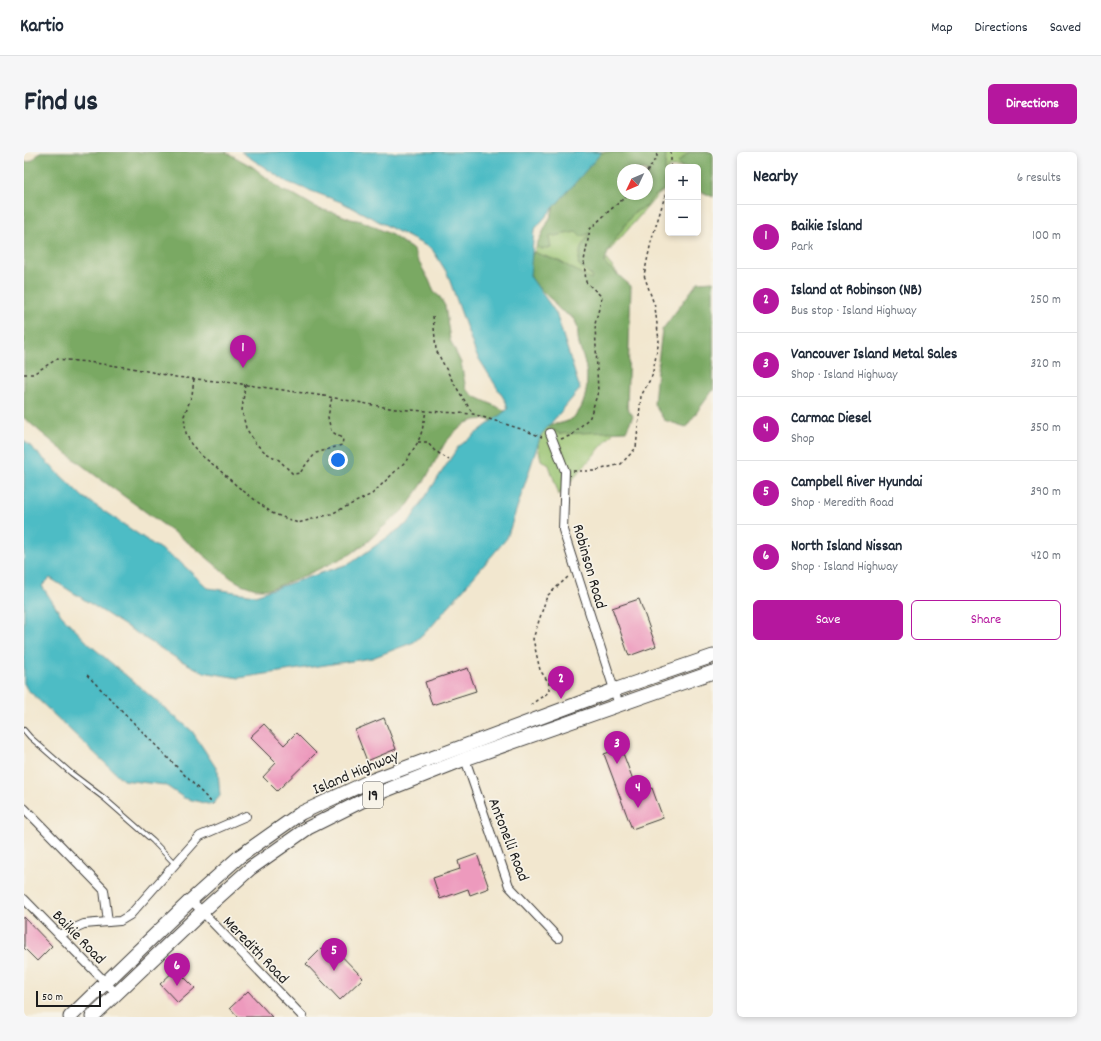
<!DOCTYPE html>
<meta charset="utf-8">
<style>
body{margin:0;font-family:Dekko,sans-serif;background:#f6f6f7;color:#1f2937}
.controls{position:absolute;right:12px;top:12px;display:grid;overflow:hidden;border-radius:6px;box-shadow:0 2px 6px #0003}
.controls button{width:36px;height:36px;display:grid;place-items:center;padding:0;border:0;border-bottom:1px solid #e0e1e3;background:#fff;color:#1f2937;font:20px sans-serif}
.compass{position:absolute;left:593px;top:12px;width:36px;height:36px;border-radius:50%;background:#fff;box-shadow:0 2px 6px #0003;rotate:226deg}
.scale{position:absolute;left:12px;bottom:10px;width:65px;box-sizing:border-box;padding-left:4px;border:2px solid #1c1c1c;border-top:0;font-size:11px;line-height:14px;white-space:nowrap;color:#1c1c1c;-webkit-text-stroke:3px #f7f3e8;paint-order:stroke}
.you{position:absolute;left:314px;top:308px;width:14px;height:14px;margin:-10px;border:3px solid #fff;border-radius:50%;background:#1a73e8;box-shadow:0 0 0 6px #1a73e833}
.badge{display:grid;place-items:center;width:26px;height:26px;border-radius:50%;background:#b5179e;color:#fff;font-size:13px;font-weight:700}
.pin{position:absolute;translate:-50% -33px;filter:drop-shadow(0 1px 2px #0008)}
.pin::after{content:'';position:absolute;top:21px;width:14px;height:12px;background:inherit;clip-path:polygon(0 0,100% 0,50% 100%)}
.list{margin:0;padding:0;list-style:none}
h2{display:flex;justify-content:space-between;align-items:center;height:52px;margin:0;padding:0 16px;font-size:17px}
h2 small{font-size:13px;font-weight:400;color:#747a83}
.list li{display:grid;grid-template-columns:26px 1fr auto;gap:12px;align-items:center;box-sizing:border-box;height:64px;padding:0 16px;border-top:1px solid #e0e1e3}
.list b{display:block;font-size:15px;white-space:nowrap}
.list p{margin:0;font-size:13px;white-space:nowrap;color:#747a83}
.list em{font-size:13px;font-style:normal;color:#747a83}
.actions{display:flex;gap:8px;padding:12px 16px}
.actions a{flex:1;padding:9px 0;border:1px solid #b5179e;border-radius:6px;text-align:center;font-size:14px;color:#b5179e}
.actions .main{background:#b5179e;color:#fff}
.map{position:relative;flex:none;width:689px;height:865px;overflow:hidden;border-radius:6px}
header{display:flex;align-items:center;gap:24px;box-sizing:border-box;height:56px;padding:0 20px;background:#fff;border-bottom:1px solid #e0e1e3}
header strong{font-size:19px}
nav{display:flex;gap:22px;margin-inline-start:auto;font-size:14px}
.intro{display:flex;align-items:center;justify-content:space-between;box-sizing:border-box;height:96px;padding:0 24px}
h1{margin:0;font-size:28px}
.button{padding:10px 18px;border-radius:6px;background:#b5179e;color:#fff;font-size:14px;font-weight:700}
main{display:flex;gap:24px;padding:0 24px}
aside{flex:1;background:#fff;border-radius:6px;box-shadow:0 2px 6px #0003}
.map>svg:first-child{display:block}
.green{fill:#98c371;stroke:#5a7046;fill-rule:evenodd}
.forest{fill:#7aa963;stroke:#4b6240;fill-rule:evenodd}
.water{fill:#4ebcc5;stroke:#356c70}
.building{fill:#ed9abd}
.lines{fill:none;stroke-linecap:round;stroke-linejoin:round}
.lane-casing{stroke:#3c3a37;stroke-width:6}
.street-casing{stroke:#3c3a37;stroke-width:10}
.primary-casing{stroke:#3c3a37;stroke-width:15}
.path{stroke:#3c3a37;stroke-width:1.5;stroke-dasharray:3 3;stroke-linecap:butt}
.lane{stroke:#fff;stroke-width:4}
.street{stroke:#fff;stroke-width:8}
.primary{stroke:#fff;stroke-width:13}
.labels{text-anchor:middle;stroke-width:3.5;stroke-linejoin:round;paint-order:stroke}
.shield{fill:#f7f3e8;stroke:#5e5c59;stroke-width:1}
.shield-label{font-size:15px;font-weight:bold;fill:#1c1c1c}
.street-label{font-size:16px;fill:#1c1c1c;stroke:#f7f3e8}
</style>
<header>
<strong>Kartio</strong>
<nav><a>Map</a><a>Directions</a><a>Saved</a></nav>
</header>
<div class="intro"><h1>Find us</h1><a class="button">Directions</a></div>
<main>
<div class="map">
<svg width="689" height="865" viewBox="0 0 689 865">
<rect width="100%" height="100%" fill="#f7f3e8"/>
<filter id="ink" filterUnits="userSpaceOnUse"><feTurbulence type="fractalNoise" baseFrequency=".025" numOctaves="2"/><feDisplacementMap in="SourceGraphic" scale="8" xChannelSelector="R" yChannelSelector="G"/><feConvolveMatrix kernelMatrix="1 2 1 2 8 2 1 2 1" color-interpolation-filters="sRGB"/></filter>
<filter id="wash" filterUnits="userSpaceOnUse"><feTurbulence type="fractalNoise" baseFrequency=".012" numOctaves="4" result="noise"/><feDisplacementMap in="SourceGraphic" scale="16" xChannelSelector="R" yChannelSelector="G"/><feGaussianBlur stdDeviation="0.9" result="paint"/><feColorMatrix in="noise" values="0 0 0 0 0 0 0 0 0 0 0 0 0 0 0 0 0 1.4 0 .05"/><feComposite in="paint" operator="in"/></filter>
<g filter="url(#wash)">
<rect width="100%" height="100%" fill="#f2e7cf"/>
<!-- green -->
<path class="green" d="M567,0H689L671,15H644V36L634,43L580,105L603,133V265L535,343L525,313L517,308L513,289L520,272C526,272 532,273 538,271C561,266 565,236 562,216C561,208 557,201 555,192C554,186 555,177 552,171C548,162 535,161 530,150L514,135L509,128L505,111L527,64L537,35ZM599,18H623V42H599Z"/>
<!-- forest -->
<g class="forest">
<path d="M16,0H202L229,15L243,26L259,39L271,43L295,57L312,61L327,67L338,69L368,83L388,97L390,99L392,105L405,128L410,140L416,145L421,154L426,188L437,211L442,237L450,244L482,259L476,270L460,267L451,268L442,271L429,282L421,291L401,328L384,353L377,360L359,375L342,391L327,402L282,423L257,433L245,437H232L217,432L207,426L170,395L68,321L32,293L0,266V10C8,11 11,6 16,0Z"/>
<path d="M567,0H642L640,37L628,46L622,55L610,60L586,95L580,111L607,134L603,255L609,264L602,279L536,282L520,272C526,272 532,273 538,271C561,266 565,236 562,216C561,208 557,201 555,192C553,185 555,175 551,168C545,161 535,161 530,150C520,140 502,129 505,112C505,108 508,104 509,100L535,109L567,127L568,124L554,112L557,95L566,81L557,85L552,80L525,85L527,95L518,97L512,94L527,64L537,35ZM599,18H623V42H599Z"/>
<polygon points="665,0 689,0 689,45 674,38 674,15 657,15 654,10"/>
<polygon points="689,129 689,238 662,275 640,268 630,252 633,218 638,178 674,130"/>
</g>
<!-- water -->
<polygon class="water" points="217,0 368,0 372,1 373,0 578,0 510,78 506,124 532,161 556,237 517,283 483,386 407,475 390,490 348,506 215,526 179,520 152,506 26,426 18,434 37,463 66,493 168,579 194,619 196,644 188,653 160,646 141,633 99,628 3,537 0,531 0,288 59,345 157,411 184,436 231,443 327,411 385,370 434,295 484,257 482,250 452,202 423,121 408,97 317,50 263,30"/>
<g id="blocks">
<!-- building -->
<g class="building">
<polygon points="615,447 632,494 605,504 588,456"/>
<polygon points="444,516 452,539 408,553 401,530"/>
<polygon points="360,566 372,597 343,609 331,578"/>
<polygon points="240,572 260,593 272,581 292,601 253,639 239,625 252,611 226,585"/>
<polygon points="597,596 614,641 628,636 639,666 608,677 580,602"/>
<polygon points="453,702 465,736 446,743 444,737 416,747 409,726 436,717 434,709"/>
<polygon points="0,765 28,794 13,809 0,796"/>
<polygon points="304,790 339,826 316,848 282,812"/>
<polygon points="152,817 171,836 154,851 136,832"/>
<polygon points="224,839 248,865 214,865 206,856"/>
</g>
</g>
</g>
<g filter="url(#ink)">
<use href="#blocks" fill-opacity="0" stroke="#3c3a37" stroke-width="1"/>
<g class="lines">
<defs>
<polyline id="lane" points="0,578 6,585 47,621 80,646 129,689 151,712"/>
<g id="street">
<polyline points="526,281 541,319 539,378 595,553"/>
<polyline points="441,607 485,734 534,786"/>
<polyline points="0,656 80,738 84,770"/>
<polyline points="0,747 92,841"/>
<polyline points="167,748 279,865"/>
<polyline points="35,783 60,772 96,769 106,763 176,684 222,664"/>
</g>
<g id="primary">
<polyline points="46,865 167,748 216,704 277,661 346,629 590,538 689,504"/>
<polyline points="68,865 178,760 227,716 284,676 350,643 441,607 689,520"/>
</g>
</defs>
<!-- lane casing -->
<use href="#lane" class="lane-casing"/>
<!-- street casing -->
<use href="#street" class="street-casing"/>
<!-- primary casing -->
<use href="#primary" class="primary-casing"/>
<!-- path -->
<g class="path">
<polyline points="647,15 647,0"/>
<polyline points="623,20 633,4 632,0"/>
<polyline points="409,164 412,198 429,230 449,262"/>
<polyline points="0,222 9,222 33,207 63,210 108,216 152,225 210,231 300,244 371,257 449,262 497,277 518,285"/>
<polyline points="170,227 168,243 160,264 162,281 167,292 178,304 191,314 213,334 248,361 274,371 307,362 348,342 382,309 394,290 398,279 402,259"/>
<polyline points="221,232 218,259 222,276 232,292 242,301 255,308 269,322 276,321 283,311 292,301 318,293 319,287 307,279 304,265 308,245"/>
<polyline points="537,287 548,283 566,265 574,240 571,172 578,145 562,130 560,109 566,77 585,59 605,42"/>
<polyline points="394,290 403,290 410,298 425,308"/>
<polyline points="549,319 570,319 597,312 612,296 617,244 628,224 635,189 631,155 620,123 627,90 644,34"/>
<polyline points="63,523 189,652"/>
<polyline points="506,553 525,540 525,531 516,518 509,487 523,444 545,424"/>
</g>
<!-- lane -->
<use href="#lane" class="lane"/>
<!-- street -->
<use href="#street" class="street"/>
<!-- primary -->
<use href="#primary" class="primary"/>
</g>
</g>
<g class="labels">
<!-- shield labels -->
<rect class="shield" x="339" y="630" width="20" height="26" rx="3"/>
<g class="shield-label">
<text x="349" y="648">19</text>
</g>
<!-- street labels -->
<g class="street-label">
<text transform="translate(567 414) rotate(74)" y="6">Robinson Road</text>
<text transform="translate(331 619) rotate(-23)" y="6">Island Highway</text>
<text transform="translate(486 687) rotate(69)" y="6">Antonelli Road</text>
<text transform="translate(56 784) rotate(46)" y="6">Baikie Road</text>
<text transform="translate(233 797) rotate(46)" y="6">Meredith Road</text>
</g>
</g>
</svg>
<div class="controls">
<button>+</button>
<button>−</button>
</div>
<svg class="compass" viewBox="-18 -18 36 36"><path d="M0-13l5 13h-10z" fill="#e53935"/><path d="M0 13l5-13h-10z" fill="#747a83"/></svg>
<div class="scale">50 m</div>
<div class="you"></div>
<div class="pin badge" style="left:219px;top:216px">1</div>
<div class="pin badge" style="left:537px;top:547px">2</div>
<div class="pin badge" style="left:593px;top:612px">3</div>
<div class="pin badge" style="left:614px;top:656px">4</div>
<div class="pin badge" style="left:310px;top:819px">5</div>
<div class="pin badge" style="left:153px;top:834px">6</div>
</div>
<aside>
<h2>Nearby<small>6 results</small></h2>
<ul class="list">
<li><span class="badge">1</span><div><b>Baikie Island</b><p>Park</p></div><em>100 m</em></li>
<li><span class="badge">2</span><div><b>Island at Robinson (NB)</b><p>Bus stop · Island Highway</p></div><em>250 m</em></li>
<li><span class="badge">3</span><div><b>Vancouver Island Metal Sales</b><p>Shop · Island Highway</p></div><em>320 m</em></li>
<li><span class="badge">4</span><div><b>Carmac Diesel</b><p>Shop</p></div><em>350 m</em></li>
<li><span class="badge">5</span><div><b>Campbell River Hyundai</b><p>Shop · Meredith Road</p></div><em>390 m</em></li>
<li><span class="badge">6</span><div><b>North Island Nissan</b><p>Shop · Island Highway</p></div><em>420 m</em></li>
</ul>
<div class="actions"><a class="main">Save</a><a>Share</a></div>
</aside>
</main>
